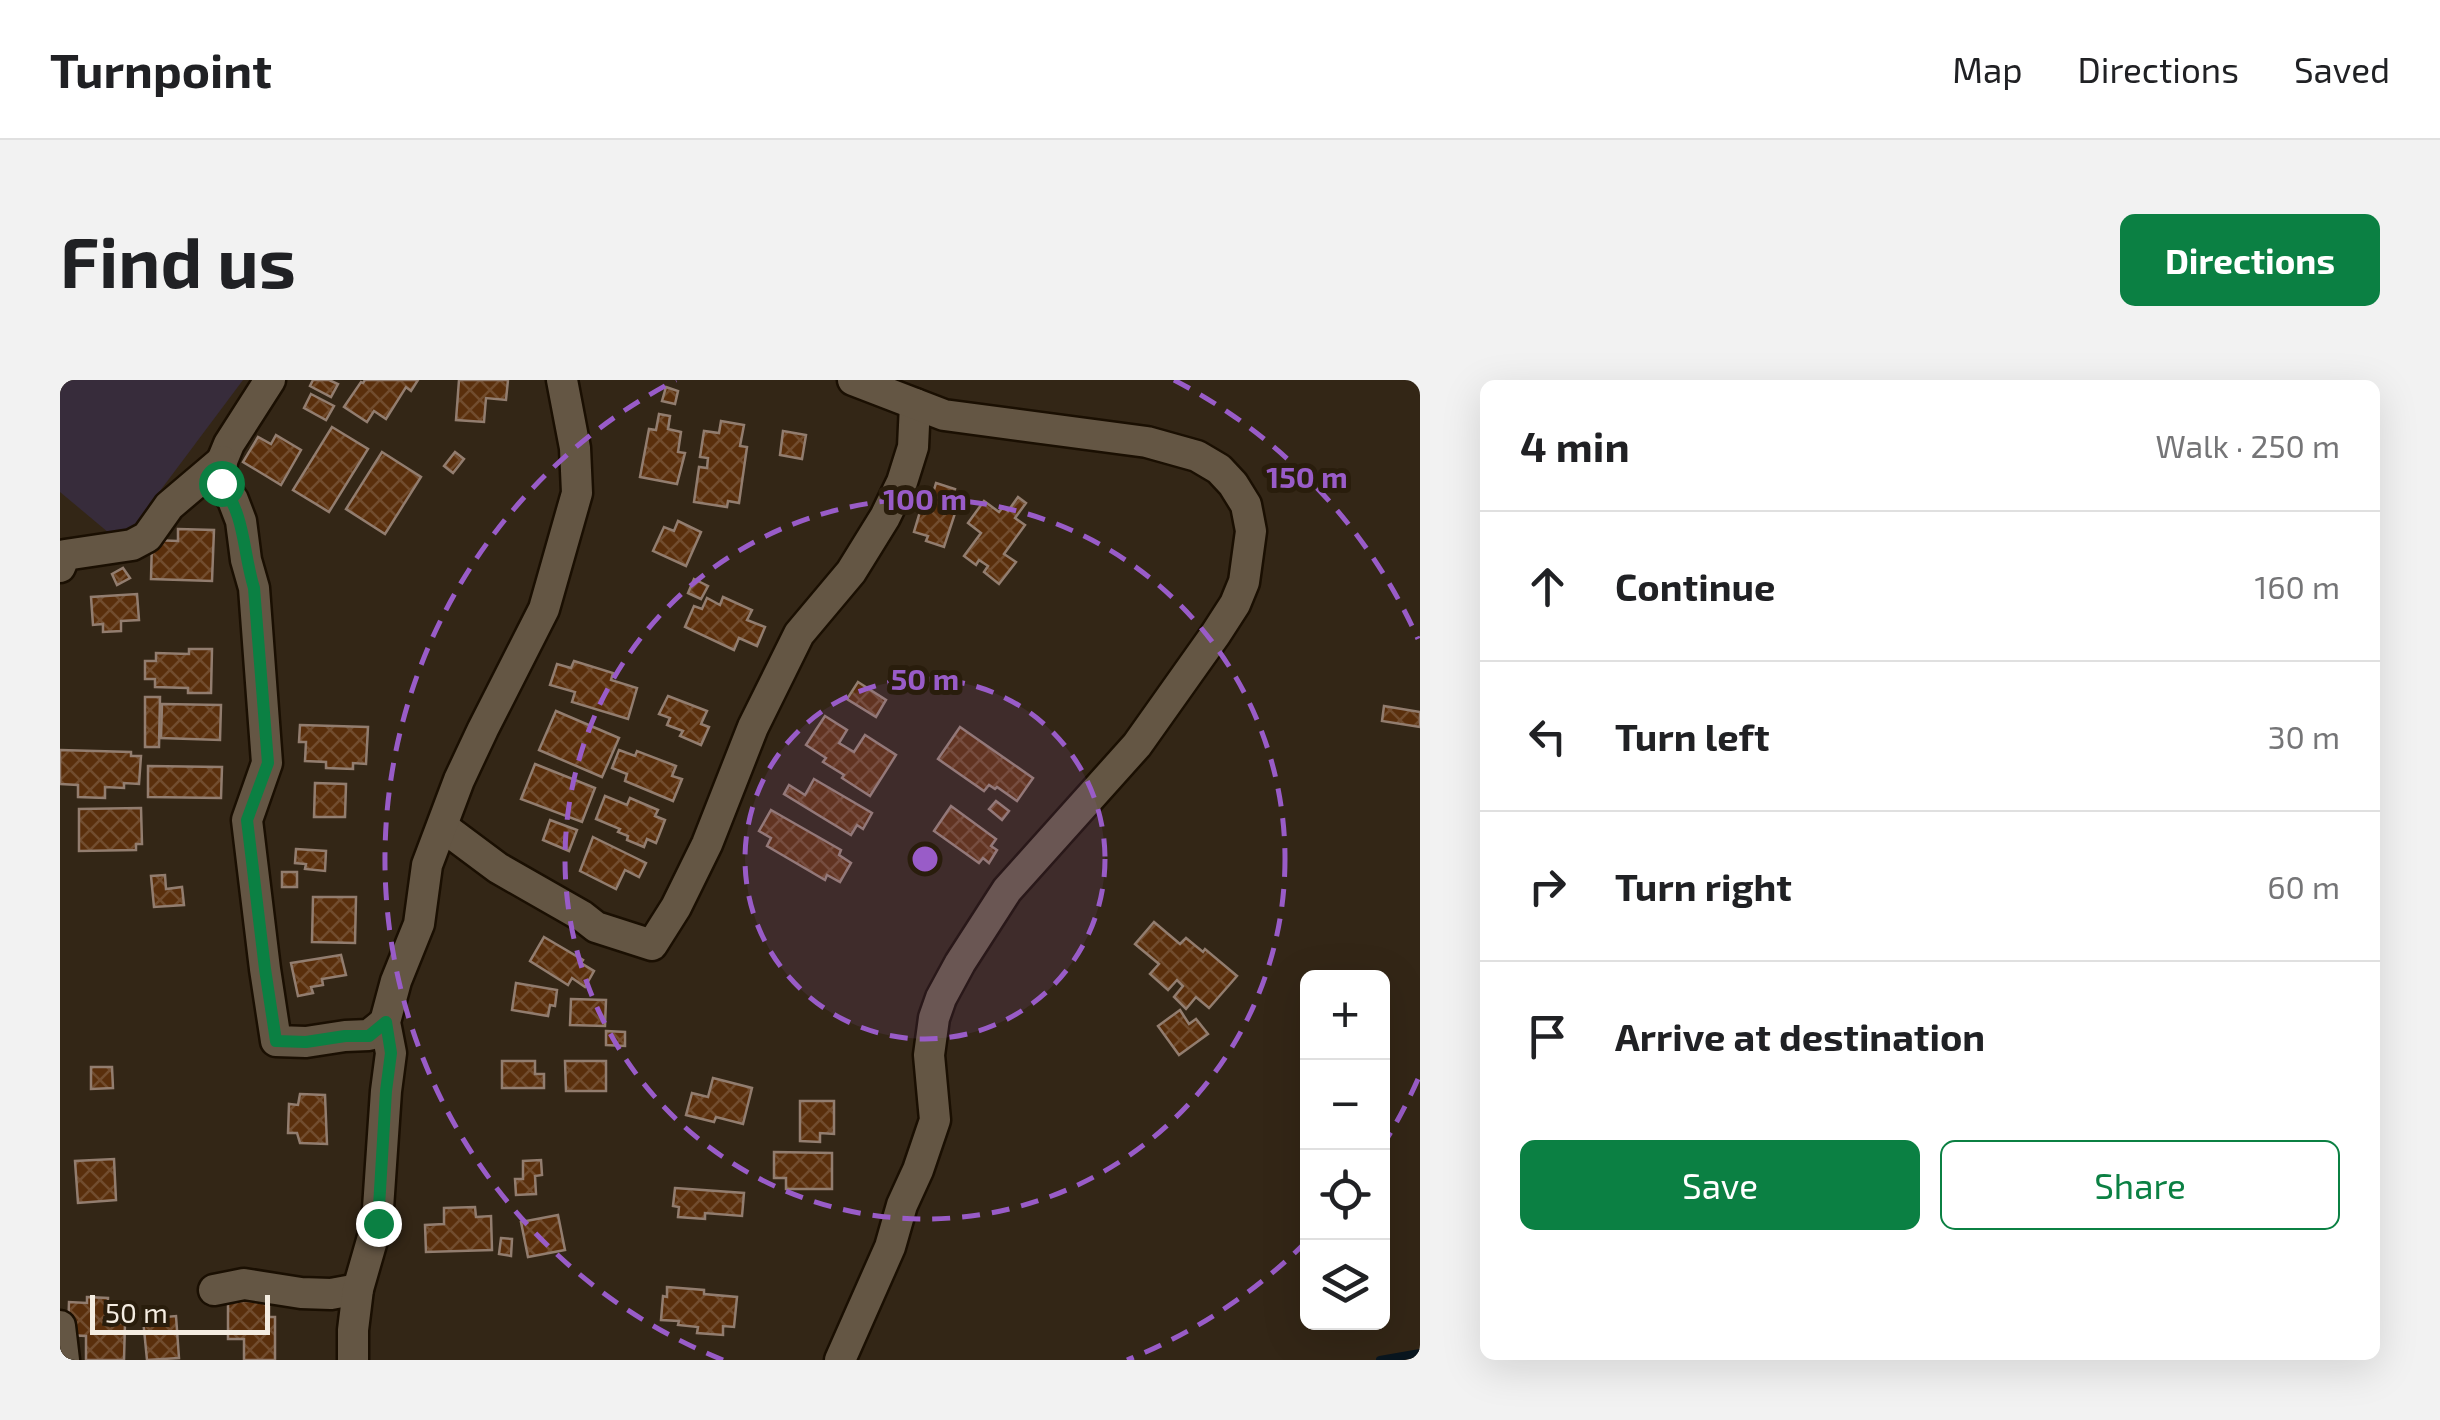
<!DOCTYPE html>
<meta charset="utf-8">
<style>
body{margin:0;font-family:"Exo 2",sans-serif;background:#f2f2f2;color:#202124}
.controls{position:absolute;right:30px;bottom:30px;display:grid;overflow:hidden;border-radius:15px;box-shadow:0 10px 40px #0002}
.controls button{width:90px;height:90px;display:grid;place-items:center;padding:0;border:0;border-bottom:2px solid #e0e0e0;background:#fff;color:#202124;font:50px sans-serif}
.scale{position:absolute;left:30px;bottom:25px;width:180px;box-sizing:border-box;padding-left:10px;border:5px solid #f4ece1;border-top:0;font-size:28px;line-height:35px;white-space:nowrap;color:#f4ece1;-webkit-text-stroke:8px #291d0c;paint-order:stroke}
.stop{position:absolute;width:30px;height:30px;margin:-22px;border:8px solid #0b8043;border-radius:50%;background:#fff}
.stop.end{background:#0b8043;border-color:#fff;box-shadow:0 2px 10px #0008}
.list{margin:0;padding:0;list-style:none}
h2{display:flex;justify-content:space-between;align-items:center;height:130px;margin:0;padding:0 40px;font-size:42px}
h2 small{font-size:32px;font-weight:400;color:#757577}
.list li{display:grid;grid-template-columns:65px 1fr auto;gap:30px;align-items:center;box-sizing:border-box;height:150px;padding:0 40px;border-top:2px solid #e0e0e0}
.list b{display:block;font-size:38px;white-space:nowrap}
.list em{font-size:32px;font-style:normal;color:#757577}
.actions{display:flex;gap:20px;padding:30px 40px}
.actions a{flex:1;padding:22px 0;border:2px solid #0b8043;border-radius:15px;text-align:center;font-size:35px;color:#0b8043}
.actions .main{background:#0b8043;color:#fff}
.icon{flex:none;width:55px;height:55px;fill:none;stroke:currentColor;stroke-width:2;stroke-linecap:round;stroke-linejoin:round}
.map{position:relative;flex:none;width:1360px;height:980px;overflow:hidden;border-radius:15px}
header{display:flex;align-items:center;gap:60px;box-sizing:border-box;height:140px;padding:0 50px;background:#fff;border-bottom:2px solid #e0e0e0}
header strong{font-size:48px}
nav{display:flex;gap:55px;margin-inline-start:auto;font-size:35px}
.intro{display:flex;align-items:center;justify-content:space-between;box-sizing:border-box;height:240px;padding:0 60px}
h1{margin:0;font-size:70px}
.button{padding:25px 45px;border-radius:15px;background:#0b8043;color:#fff;font-size:35px;font-weight:700}
main{display:flex;gap:60px;padding:0 60px}
aside{flex:1;background:#fff;border-radius:15px;box-shadow:0 10px 40px #0002}
.map>svg:first-child{display:block}
.commercial{fill:#372c3b}
.lines{fill:none;stroke-linecap:round;stroke-linejoin:round}
.stream{stroke:#09161f;stroke-width:8}
.building{fill:url(#building-cross-hatch);stroke:#927d6f;stroke-width:2.5}
.minor-casing{stroke:#1a0f02;stroke-width:35}
.minor{stroke:#645644;stroke-width:30}
.route{stroke:#0b8043;stroke-width:12}
.ring{fill:none;stroke:#995cc8;stroke-width:5;stroke-dasharray:18 12}
.centre{fill:#995cc8;stroke:#291d0c;stroke-width:5}
.ring-label{font-size:30px;text-anchor:middle;font-weight:bold;fill:#995cc8;stroke:#291d0c;stroke-width:10;stroke-linejoin:round;paint-order:stroke}
</style>
<header>
<strong>Turnpoint</strong>
<nav><a>Map</a><a>Directions</a><a>Saved</a></nav>
</header>
<div class="intro"><h1>Find us</h1><a class="button">Directions</a></div>
<main>
<div class="map">
<svg width="1360" height="980" viewBox="0 0 1360 980">
<defs>
<pattern id="building-cross-hatch" width="8" height="8" patternUnits="userSpaceOnUse" patternTransform="scale(2.5)"><rect width="8" height="8" fill="#5a2f0c"/><path d="M0 0l8 8M0 8l8-8" fill="none" stroke="#724d2f"/></pattern>
</defs>
<rect width="100%" height="100%" fill="#332616"/>
<!-- commercial -->
<polygon class="commercial" points="0,0 183,0 61,163 0,112"/>
<g class="lines">
<!-- stream -->
<polyline class="stream" points="1320,980 1360,973"/>
</g>
<!-- building -->
<g class="building">
<polygon points="253,0 269,0 278,4 271,17 250,6"/>
<polygon points="305,0 358,0 351,11 346,7 326,39 314,31 307,42 284,27 301,2 303,3"/>
<polygon points="399,0 448,0 446,20 426,18 424,42 396,40"/>
<polygon points="606,7 618,11 615,24 602,21"/>
<polygon points="251,14 274,26 266,40 244,28"/>
<polygon points="599,34 610,36 608,49 621,52 618,72 625,73 617,104 580,97 589,49 596,50"/>
<polygon points="661,41 684,45 680,66 687,67 679,123 668,121 667,127 634,122 639,87 647,88 648,78 640,77 644,51 659,53"/>
<polygon points="272,47 308,69 269,132 233,110"/>
<polygon points="723,51 746,55 742,79 720,75"/>
<polygon points="216,55 241,70 221,105 183,82 198,57 211,64"/>
<polygon points="322,72 361,97 325,154 286,129"/>
<polygon points="395,72 404,79 393,93 384,86"/>
<polygon points="876,103 895,109 892,121 898,124 884,167 866,161 868,156 854,152 862,125 869,127"/>
<polygon points="958,117 966,123 955,138 965,145 944,174 956,182 939,204 924,192 928,186 919,180 916,185 904,176 921,153 908,143 924,121 939,132 943,127 948,131"/>
<polygon points="618,141 641,152 626,186 593,171 604,147 614,151"/>
<polygon points="118,149 154,150 152,201 91,199 92,160 118,161"/>
<polygon points="63,188 70,198 57,205 52,194"/>
<polygon points="634,199 648,206 641,219 628,213"/>
<polygon points="77,214 79,240 61,241 61,251 43,252 43,244 33,245 31,217"/>
<polygon points="663,217 692,230 687,240 705,247 697,266 679,258 674,270 625,247 634,226 642,229 647,218 660,225"/>
<polygon points="129,269 152,269 151,313 128,313 128,308 95,307 95,299 85,299 85,281 96,281 96,273 129,274"/>
<polygon points="514,281 553,293 551,300 577,308 568,339 512,322 515,312 490,305 497,284 511,288"/>
<polygon points="798,302 826,320 816,337 787,319"/>
<polygon points="608,316 647,331 641,344 649,347 641,365 620,356 623,351 607,345 610,338 599,334"/>
<polygon points="85,317 100,317 99,367 85,367"/>
<polygon points="102,324 161,325 160,360 101,358"/>
<polygon points="1324,326 1360,332 1360,347 1322,341"/>
<polygon points="496,331 559,358 542,397 479,370"/>
<polygon points="765,336 787,350 779,363 794,372 805,355 836,375 810,416 782,398 784,395 763,382 766,378 746,365"/>
<polygon points="240,345 308,347 306,384 293,383 293,389 266,388 266,382 245,381 246,362 239,362"/>
<polygon points="900,347 973,398 957,421 937,407 935,409 929,405 924,411 878,379"/>
<polygon points="0,370 71,372 71,376 81,376 79,404 64,403 64,408 45,407 45,418 18,417 18,405 0,404"/>
<polygon points="559,370 575,376 577,371 616,386 612,396 622,399 613,421 565,401 567,394 552,388"/>
<polygon points="475,384 535,408 522,442 461,419"/>
<polygon points="88,386 162,387 161,418 88,417"/>
<polygon points="754,399 812,433 803,449 797,445 791,455 724,414 729,405 745,415"/>
<polygon points="255,403 286,404 285,437 254,437"/>
<polygon points="545,416 567,425 570,418 598,430 595,436 605,440 596,463 587,459 584,467 567,460 568,456 558,452 560,449 536,439"/>
<polygon points="936,421 949,431 942,440 929,429"/>
<polygon points="891,426 936,459 931,466 937,470 929,483 923,478 919,483 874,451"/>
<polygon points="81,428 82,464 76,464 76,470 19,471 19,429"/>
<polygon points="711,430 781,470 779,475 791,483 780,502 767,495 765,500 707,466 711,458 699,451"/>
<polygon points="490,440 517,450 509,471 483,460"/>
<polygon points="533,457 586,483 579,497 565,490 556,509 520,491"/>
<polygon points="236,469 266,471 265,491 245,489 246,484 235,483"/>
<rect x="222" y="492" width="15" height="15"/>
<polygon points="105,495 106,509 122,507 124,525 94,527 91,496"/>
<polygon points="253,517 296,517 295,563 252,562"/>
<polygon points="1094,542 1120,564 1126,558 1143,572 1145,569 1177,596 1149,628 1136,617 1126,629 1114,617 1123,606 1117,600 1108,610 1090,594 1099,584 1075,564"/>
<polygon points="484,557 523,580 521,583 534,591 525,607 512,598 508,605 470,581"/>
<polygon points="281,575 286,595 262,599 263,605 251,607 253,613 238,616 231,583"/>
<polygon points="456,603 497,610 495,626 490,625 488,636 452,630"/>
<polygon points="511,619 546,620 545,646 510,645"/>
<polygon points="1120,630 1129,644 1136,639 1148,654 1119,675 1098,646"/>
<polygon points="546,651 565,652 565,666 546,665"/>
<polygon points="442,681 475,681 475,694 484,694 484,708 442,708"/>
<polygon points="505,681 546,681 546,711 506,711"/>
<polygon points="31,687 52,687 53,708 31,709"/>
<polygon points="653,698 692,708 683,744 656,737 654,742 626,735 632,713 648,717"/>
<polygon points="240,714 265,715 267,764 240,763 237,753 228,753 229,724 238,725"/>
<polygon points="740,721 774,721 774,754 760,753 760,762 740,761"/>
<polygon points="714,772 772,773 772,809 726,809 726,798 714,798"/>
<polygon points="54,779 56,820 18,823 15,781"/>
<polygon points="481,780 482,795 475,796 476,814 456,815 455,799 463,799 463,781"/>
<polygon points="615,808 684,813 682,836 645,833 645,839 618,837 619,827 613,826"/>
<polygon points="415,827 416,837 431,836 432,870 366,872 365,845 384,844 384,828"/>
<polygon points="498,835 505,870 468,877 461,842"/>
<polygon points="441,858 452,859 451,876 439,874"/>
<polygon points="607,907 644,910 644,914 677,917 674,947 663,946 663,955 637,953 638,947 618,945 619,941 601,940 603,916 607,917"/>
<polygon points="27,917 48,918 47,936 54,936 54,943 65,943 64,980 26,980 26,956 8,955 9,922 27,923"/>
<polygon points="168,921 209,921 209,937 215,937 215,980 184,980 184,959 168,959"/>
<polygon points="116,936 119,978 87,980 83,939"/>
</g>
<g class="lines">
<defs>
<g id="minor">
<polyline points="210,0 169,64 162,81 161,103 173,120 181,141 186,180 194,208 207,383 187,440 205,589 216,661 246,662 285,656 309,655 325,642"/>
<polyline points="0,187 5,175 72,165 87,157 109,126 162,81"/>
<polyline points="383,447 438,488 522,536 536,547 592,565 616,527 647,464 693,347 739,254 791,192 825,137 842,102 853,67 855,24"/>
<polyline points="154,910 184,904 241,913 271,914 298,909"/>
<polyline points="0,946 4,980"/>
<polyline points="293,980 293,950 298,909 317,843 326,711 331,673 325,642 336,601 359,544 367,485 399,400 423,349 484,229 517,113 515,68 502,0"/>
<polyline points="780,980 830,867 842,825 858,790 875,740 869,675 874,638 881,618 900,583 947,510 1077,365 1155,255 1175,224 1184,202 1191,151 1186,125 1173,104 1159,89 1137,76 1087,62 884,35 793,0"/>
</g>
</defs>
<!-- minor casing -->
<use href="#minor" class="minor-casing"/>
<!-- minor -->
<use href="#minor" class="minor"/>
</g>
<g class="lines">
<!-- route -->
<path class="route" d="M161,103C186,138 182,168 194,208L208,383L187,440L205,589L216,661L246,662L285,656H309L326,642L331,673L326,711L318,843"/>
</g>
<!-- distance rings -->
<circle cx="865" cy="479" r="180" fill="#995cc8" fill-opacity=".12"/>
<g class="ring">
<circle cx="865" cy="479" r="180"/>
<circle cx="865" cy="479" r="360"/>
<path d="M1358 699A540 540 0 0 1 1323 765M1247 861A540 540 0 0 1 1067 980M663 980A540 540 0 0 1 616 0M1114 0A540 540 0 0 1 1358 259"/>
</g>
<circle cx="865" cy="479" r="15" class="centre"/>
<g class="ring-label">
<text x="1247" y="108">150 m</text>
<text x="865" y="130">100 m</text>
<text x="865" y="310">50 m</text>
</g>
</svg>
<div class="controls">
<button>+</button>
<button>−</button>
<button><svg class="icon" aria-label="locate" viewBox="0 0 24 24"><circle cx="12" cy="12" r="6"/><path d="M12 2v4M12 18v4M2 12h4M18 12h4"/></svg></button>
<button><svg class="icon" aria-label="layers" viewBox="0 0 24 24"><path d="M12 4l9 5-9 5-9-5zM3 14l9 5 9-5"/></svg></button>
</div>
<div class="scale">50 m</div>
<div class="stop" style="left:161px;top:103px"></div>
<div class="stop end" style="left:318px;top:843px"></div>
</div>
<aside>
<h2>4 min<small>Walk · 250 m</small></h2>
<ul class="list">
<li><svg class="icon" aria-label="ahead" viewBox="0 0 24 24"><path d="M12 20V5M6 11l6-6 6 6"/></svg><div><b>Continue</b></div><em>160 m</em></li>
<li><svg class="icon" aria-label="left" viewBox="0 0 24 24"><path d="M17 20v-9H6M10 6l-5 5 5 5"/></svg><div><b>Turn left</b></div><em>30 m</em></li>
<li><svg class="icon" aria-label="right" viewBox="0 0 24 24"><path d="M7 20v-9h11M14 6l5 5-5 5"/></svg><div><b>Turn right</b></div><em>60 m</em></li>
<li><svg class="icon" aria-label="arrive" viewBox="0 0 24 24"><path d="M6 21V4h12l-3 4 3 4H6"/></svg><div><b>Arrive at destination</b></div></li>
</ul>
<div class="actions"><a class="main">Save</a><a>Share</a></div>
</aside>
</main>
